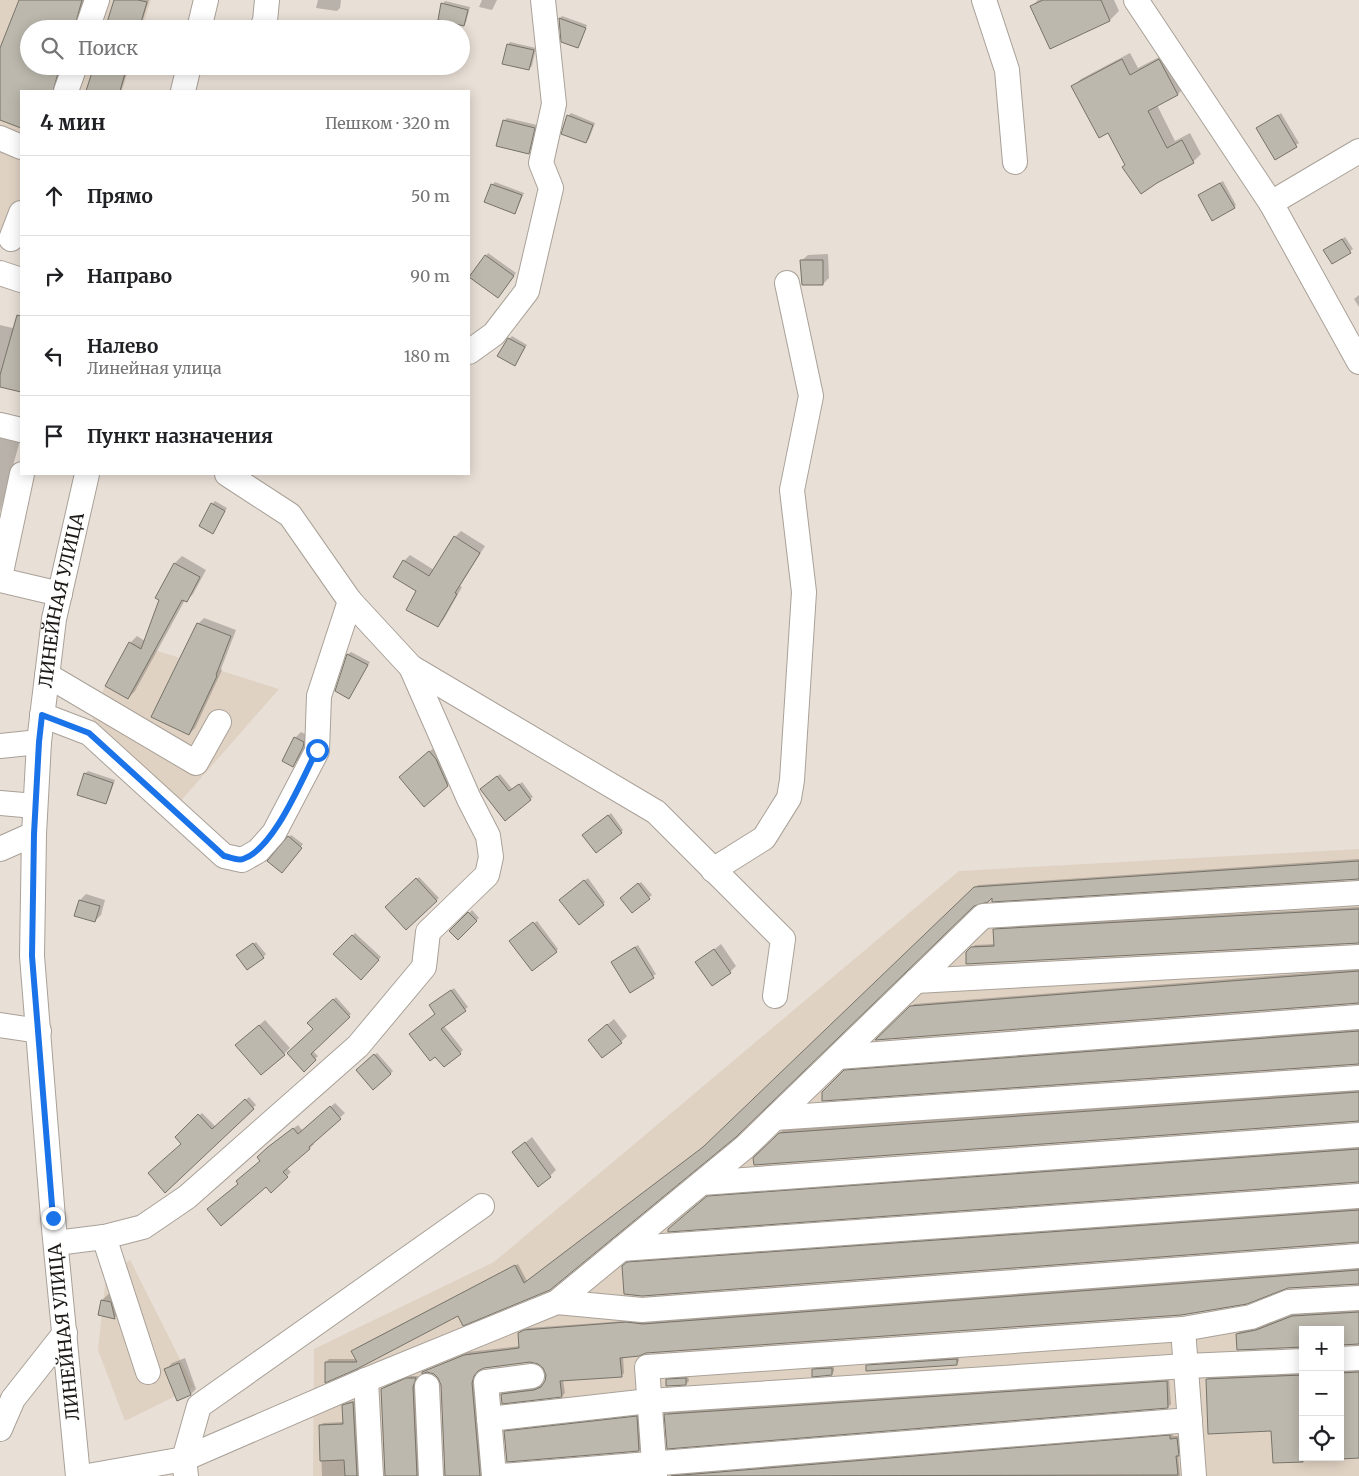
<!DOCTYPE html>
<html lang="ru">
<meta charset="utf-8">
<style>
body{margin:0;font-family:Merriweather,serif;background:#f2f2f2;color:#202124}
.controls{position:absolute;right:15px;bottom:15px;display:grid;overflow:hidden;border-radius:0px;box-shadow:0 2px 12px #0003}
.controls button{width:45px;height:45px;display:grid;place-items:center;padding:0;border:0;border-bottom:1px solid #e0e0e0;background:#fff;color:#202124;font:25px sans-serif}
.stop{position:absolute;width:15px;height:15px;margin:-11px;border:4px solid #1a73e8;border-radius:50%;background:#fff}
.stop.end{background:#1a73e8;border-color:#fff;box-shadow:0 1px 5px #0008}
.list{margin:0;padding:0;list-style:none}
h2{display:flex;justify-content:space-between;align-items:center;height:65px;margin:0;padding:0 20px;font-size:21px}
h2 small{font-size:16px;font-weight:400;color:#757577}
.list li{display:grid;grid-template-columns:32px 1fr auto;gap:15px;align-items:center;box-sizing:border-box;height:80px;padding:0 20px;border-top:1px solid #e0e0e0}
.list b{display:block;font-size:19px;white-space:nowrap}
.list p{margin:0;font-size:16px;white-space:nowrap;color:#757577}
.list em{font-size:16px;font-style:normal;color:#757577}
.icon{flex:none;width:28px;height:28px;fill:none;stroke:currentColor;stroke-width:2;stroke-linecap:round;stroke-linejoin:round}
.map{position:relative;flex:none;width:1359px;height:1476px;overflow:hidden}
.search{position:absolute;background:#fff;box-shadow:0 2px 12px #0003;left:20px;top:20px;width:450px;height:55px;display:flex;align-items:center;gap:12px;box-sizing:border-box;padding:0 18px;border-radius:28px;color:#757577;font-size:19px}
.panel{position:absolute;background:#fff;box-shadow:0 2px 12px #0003;left:20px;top:90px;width:450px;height:385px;border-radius:0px}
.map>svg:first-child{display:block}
.built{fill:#e0d2c3;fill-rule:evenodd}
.shadow{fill:#0003}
.building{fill:#bcb8ad;stroke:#777369}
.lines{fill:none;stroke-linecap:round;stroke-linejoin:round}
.minor-casing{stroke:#a9a198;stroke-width:26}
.minor{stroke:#fff;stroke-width:24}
.route{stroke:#1a73e8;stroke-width:6}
.labels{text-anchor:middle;stroke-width:4.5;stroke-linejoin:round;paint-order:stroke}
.street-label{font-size:18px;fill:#1c1916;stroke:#fff}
</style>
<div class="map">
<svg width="1359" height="1476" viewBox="0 0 1359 1476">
<rect width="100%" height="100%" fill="#e8dfd6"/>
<!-- built -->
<g class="built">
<polygon points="0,0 151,0 142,29 29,29 29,66 130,66 122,91 21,91 21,249 0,242"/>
<polygon points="129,642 279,689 179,803 91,724 105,686"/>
<path d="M1359,849V1476H313L314,1349L494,1262L959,871ZM1303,1330H1340V1457H1303Z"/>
<polygon points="130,1260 194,1387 125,1421 98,1350 106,1276"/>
</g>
<!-- shadow -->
<g class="shadow">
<polygon points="20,0 86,0 81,29 29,29 29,66 63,66 59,91 21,91 21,127 0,119 0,51"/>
<polygon points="115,0 149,0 140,29 106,29"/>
<polygon points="318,0 341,0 340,8 337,11 316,8"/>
<polygon points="482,0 497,0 492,10 479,7"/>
<polygon points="1038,0 1114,0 1119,11 1110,20 1051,47 1032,6"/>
<polygon points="445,1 470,7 466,22 464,25 443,4"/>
<polygon points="562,16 587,25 580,44 577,47 562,41 560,18"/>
<polygon points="510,42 536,48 532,66 529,69 508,45"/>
<polygon points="1130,53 1138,68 1167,53 1185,87 1178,94 1157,105 1175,141 1190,133 1201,154 1193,162 1126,165 1109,131 1073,87 1081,79"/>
<polygon points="95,66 129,66 121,91 92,91 88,90"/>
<polygon points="571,113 595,123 589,139 586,142 568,116"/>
<polygon points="1281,113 1299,143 1275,158 1260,126"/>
<polygon points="507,118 537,125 531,150 528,153 498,145 505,120"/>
<polygon points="1223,181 1236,205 1234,207 1199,195"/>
<polygon points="495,182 524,193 517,209 515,212 492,185"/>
<polygon points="1345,237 1353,249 1332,263 1327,248"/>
<polygon points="488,253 516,273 501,294 486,256"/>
<polygon points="828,254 829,278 823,284 801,261 808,255"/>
<polygon points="1359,295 1359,307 1354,299"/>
<polygon points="0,325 21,330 21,391 0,386"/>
<polygon points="512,336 527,345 515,364 509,339"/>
<polygon points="0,428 21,437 0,512"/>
<polygon points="215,501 227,508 213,532 212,504"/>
<polygon points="461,531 485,546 460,586 462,587 444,619 438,626 418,590 395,577 404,561 410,555 434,570 455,537"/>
<polygon points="182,556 206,570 193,594 186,601 185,600 135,691 128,698 130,643 137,636 145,641 161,599 157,597 175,563"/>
<polygon points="204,618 236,630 221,669 222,670 195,728 189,734 198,624"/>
<polygon points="351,652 370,662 349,698 336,691 348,654"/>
<polygon points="301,732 309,736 309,740 299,759 293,765 295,738"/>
<polygon points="436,746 454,779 447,785 406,772"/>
<polygon points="88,771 115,780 108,800 105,802 85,774"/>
<polygon points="500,774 513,790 522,782 533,797 530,799 484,787"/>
<polygon points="611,813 623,830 621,832 587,832"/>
<polygon points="291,835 303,844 284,868 289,837"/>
<polygon points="1359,859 1359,878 993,895 973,905 549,1289 458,1315 356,1368 326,1362 329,1359 358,1359 353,1351 356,1348 518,1264 527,1281 708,1145 978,885"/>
<polygon points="419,877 439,898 406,928 386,907"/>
<polygon points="588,878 605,902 603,904 563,897"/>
<polygon points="641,882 652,895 632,911 624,895"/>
<polygon points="86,894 105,900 101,915 95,921 80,900"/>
<polygon points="1359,907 1359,942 967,952 975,945 995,944 994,930 997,927"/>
<polygon points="472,910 479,918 458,938 451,931"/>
<polygon points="537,921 558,949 556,951 513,939"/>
<polygon points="355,933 381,957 361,978 335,954"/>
<polygon points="256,942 266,954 263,957 241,953"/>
<polygon points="721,944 736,966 730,972 697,963"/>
<polygon points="638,945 656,974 630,992 615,960"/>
<polygon points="1359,969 1359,1002 878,1039 914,1004"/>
<polygon points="454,988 468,1007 444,1026 463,1050 460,1053 436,1055 437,1013 434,1003"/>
<polygon points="336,997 351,1014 312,1050 318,1056 304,1070 314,1029 309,1023"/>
<polygon points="614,1019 627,1036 621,1042 596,1034"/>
<polygon points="265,1020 290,1048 284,1054 243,1040"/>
<polygon points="1359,1029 1359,1063 823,1092 848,1068"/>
<polygon points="377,1053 393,1071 390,1074 360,1067"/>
<polygon points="1359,1090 1359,1120 755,1158 783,1130"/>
<polygon points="249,1097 256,1105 165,1191 183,1144 177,1137 202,1113 216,1127"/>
<polygon points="335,1103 345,1113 313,1142 314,1144 310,1148 286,1167 291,1172 287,1176 266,1185 239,1183 261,1160 274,1143 298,1125 303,1131"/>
<polygon points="532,1137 556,1170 550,1176 514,1152"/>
<polygon points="1359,1147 1359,1181 672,1226 711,1194"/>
<polygon points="1359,1208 1359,1241 623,1267 631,1260"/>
<polygon points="1359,1268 1359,1283 1288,1287 646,1352 623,1356 624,1373 621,1376 563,1380 565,1393 562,1396 502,1394 505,1392 538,1387 544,1385 547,1375 544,1367 538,1362 530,1361 483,1367 476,1372 475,1380 483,1476 446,1476 442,1385 440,1378 434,1373 424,1372 468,1352 520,1346 519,1333 528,1328"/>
<polygon points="112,1291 124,1308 115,1317 99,1314 102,1300"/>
<polygon points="1359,1310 1359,1343 1340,1330 1303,1330 1238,1334 1240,1331 1260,1327 1296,1313"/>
<polygon points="959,1357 959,1361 957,1364 867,1366 870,1363"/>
<polygon points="185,1358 196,1389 190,1395 166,1370 172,1363"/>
<polygon points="834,1366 834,1371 832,1374 813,1370 816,1367"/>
<polygon points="1340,1370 1359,1370 1359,1457 1274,1462 1272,1430 1207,1379 1210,1377 1303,1373 1303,1457 1340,1457"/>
<polygon points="410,1376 418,1376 416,1383 420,1476 386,1476 383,1389 386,1386"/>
<polygon points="688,1376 689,1381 686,1384 667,1380 670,1377"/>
<polygon points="1169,1379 1171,1404 1168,1407 666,1415 671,1411"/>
<polygon points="356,1400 360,1476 322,1476 320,1426 323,1423 344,1422 343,1406 346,1403"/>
<polygon points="639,1414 642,1447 639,1450 505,1432 508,1429"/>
<polygon points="1172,1433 1173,1436 1180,1436 1181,1452 1178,1454 1180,1476 670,1476 673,1474"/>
</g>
<!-- building -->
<g class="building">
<polygon points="19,0 82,0 74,29 29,29 29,66 60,66 53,91 21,91 21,128 0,120 0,48"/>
<polygon points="114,0 138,0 147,2 139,29 105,29"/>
<polygon points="1043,0 1101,0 1110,21 1050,49 1030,6"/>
<polygon points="441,3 468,10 464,26 438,20"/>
<polygon points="559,18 586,28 578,48 561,42"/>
<polygon points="507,44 534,50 529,70 502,64"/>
<polygon points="1122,59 1130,75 1159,59 1178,95 1148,111 1167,148 1182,140 1194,163 1157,183 1141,194 1122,167 1125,165 1108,133 1099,138 1071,86"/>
<polygon points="94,66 127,66 120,91 86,91"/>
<polygon points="567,115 593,125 586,143 561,134"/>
<polygon points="1278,115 1297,147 1275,160 1256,128"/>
<polygon points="503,120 535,128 529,154 496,146"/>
<polygon points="1220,183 1235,208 1212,221 1198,195"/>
<polygon points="491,184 522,195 515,214 484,202"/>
<polygon points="1342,239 1351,253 1332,264 1323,250"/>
<polygon points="485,255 514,276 498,298 469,277"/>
<polygon points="800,260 823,260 823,285 802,285"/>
<polygon points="17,315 21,316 21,392 0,387 0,375"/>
<polygon points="508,338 525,347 515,366 497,356"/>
<polygon points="211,503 225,511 213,534 199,526"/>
<polygon points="454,536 480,553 455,593 457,594 438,627 406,610 416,591 393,577 403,560 429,576"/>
<polygon points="174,563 200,577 187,602 182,600 128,699 105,686 129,642 141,649 159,600 155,598"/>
<polygon points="197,623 231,636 216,675 217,676 189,735 151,717"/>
<polygon points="347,654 368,665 349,699 335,691"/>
<polygon points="294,737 304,742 303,747 293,767 282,761"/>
<polygon points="429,751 436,759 448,786 424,807 399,777"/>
<polygon points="84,773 113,783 106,804 77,795"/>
<polygon points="497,776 509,791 519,784 531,800 505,821 480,789"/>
<polygon points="608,815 622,833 596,853 582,835"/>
<polygon points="288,836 302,848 282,873 267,861"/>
<polygon points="1359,861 1359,879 992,902 992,898 988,902 974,906 736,1137 550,1290 463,1326 458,1316 357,1369 325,1383 325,1362 357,1362 351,1351 515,1265 524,1283 703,1147 974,887"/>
<polygon points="416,878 437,901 406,930 385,907"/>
<polygon points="584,880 604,905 579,925 559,900"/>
<polygon points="638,883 650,899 632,913 620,898"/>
<polygon points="79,900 100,906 95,922 74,916"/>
<polygon points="1359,909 1359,943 966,964 966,952 971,947 994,946 993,929"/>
<polygon points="468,912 477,921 458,940 449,931"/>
<polygon points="533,922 557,952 532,971 509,941"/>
<polygon points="352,935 379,960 361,980 333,954"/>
<polygon points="253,943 264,958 247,970 236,955"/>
<polygon points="635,947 654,978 630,993 611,962"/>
<polygon points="714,949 731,973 712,986 695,962"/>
<polygon points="1359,971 1359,1003 875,1040 910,1006"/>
<polygon points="451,990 466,1011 441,1029 461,1054 444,1067 435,1057 430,1061 409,1034 435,1014 429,1005"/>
<polygon points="333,999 350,1017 311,1054 316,1060 304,1072 287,1053 313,1029 307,1023"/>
<polygon points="607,1024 622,1043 602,1058 588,1040"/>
<polygon points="259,1025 285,1055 261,1075 235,1045"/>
<polygon points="1359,1031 1359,1064 822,1101 822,1092 844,1070"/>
<polygon points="374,1054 391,1074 373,1090 356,1070"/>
<polygon points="1359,1092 1359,1121 754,1165 753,1158 779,1133"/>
<polygon points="245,1099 254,1109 165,1193 148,1173 181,1144 175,1137 198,1114 212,1129"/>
<polygon points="330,1106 341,1119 309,1147 310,1149 283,1172 288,1177 271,1193 266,1187 221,1226 207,1209 238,1184 236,1181 260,1161 257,1157 268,1147 293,1128 298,1134"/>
<polygon points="525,1142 551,1177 538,1187 512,1152"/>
<polygon points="1359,1149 1359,1182 668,1232 668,1229 707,1196"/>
<polygon points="1359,1210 1359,1242 642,1296 624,1294 622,1266 627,1262"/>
<polygon points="1359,1270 1359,1284 1288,1288 1247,1304 1181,1315 646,1353 639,1356 620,1358 622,1377 560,1381 562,1397 502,1404 501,1394 534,1390 541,1387 545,1381 546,1375 543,1368 538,1364 530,1362 484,1368 478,1371 474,1376 472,1383 480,1476 445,1476 441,1385 438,1378 434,1374 427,1372 422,1374 422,1372 464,1355 519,1348 518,1333 524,1330 626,1322 643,1324"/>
<polygon points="101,1300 111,1302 115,1319 98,1315"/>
<polygon points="1359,1312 1359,1344 1340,1345 1340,1330 1303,1330 1303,1347 1237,1350 1236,1334 1256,1330 1292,1316"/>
<polygon points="957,1359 957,1365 866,1371 866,1365"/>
<polygon points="179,1363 191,1395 177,1401 164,1369"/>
<polygon points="832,1368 832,1375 812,1377 812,1369"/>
<polygon points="1359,1372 1359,1458 1340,1459 1340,1373"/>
<polygon points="1303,1375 1303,1462 1273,1463 1271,1431 1208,1434 1206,1379"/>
<polygon points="406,1378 416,1378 413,1387 417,1476 385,1476 381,1389"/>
<polygon points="686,1378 686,1385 666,1386 666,1379"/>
<polygon points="1167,1381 1168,1408 667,1449 664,1414 668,1414"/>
<polygon points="353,1402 357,1476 345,1476 344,1460 320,1461 319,1425 343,1424 342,1405"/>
<polygon points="637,1416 639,1451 507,1462 504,1431"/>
<polygon points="1170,1435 1170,1439 1177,1438 1179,1456 1176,1456 1178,1475 671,1476"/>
</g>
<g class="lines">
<defs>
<g id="minor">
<polyline points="984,0 1007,70 1015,162"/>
<polyline points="1136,0 1271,203"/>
<polyline points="87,29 97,0"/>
<polyline points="199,29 206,0"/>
<polyline points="261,29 265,21 267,0"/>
<polyline points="66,91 75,66"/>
<polyline points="183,91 189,66"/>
<polyline points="0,138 21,147"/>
<polyline points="1359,151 1271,203 1359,362"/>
<polyline points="11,239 21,213"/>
<polyline points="0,273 21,280"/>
<polyline points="469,352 494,334 527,291 551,188 541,163 554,104 543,0"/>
<polyline points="0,425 21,430"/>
<polyline points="0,577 22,474"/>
<polyline points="0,580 60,594"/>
<polyline points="411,667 656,812 783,939 775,996"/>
<polyline points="47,675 196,763 219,722"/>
<polyline points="42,715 89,733 224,856 242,860 258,851 274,833 317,751 319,696 350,601"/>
<polyline points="0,746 39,742"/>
<polyline points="0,803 35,806"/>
<polyline points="0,849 34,834"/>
<polyline points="713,870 764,838 789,798 792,780 804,592 792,490 811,396 787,283"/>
<polyline points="916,981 1359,957"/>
<polyline points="0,1025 39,1031"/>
<polyline points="838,1057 1359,1017"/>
<polyline points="775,1118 1359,1078"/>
<polyline points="702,1183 1359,1135"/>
<polyline points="104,1237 148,1372"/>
<polyline points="56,1243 104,1237 143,1227 187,1197 358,1046 424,967 428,932 487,875 491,857 488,836 469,799 411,667 350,601 290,515 227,474"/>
<polyline points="621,1249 1359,1196"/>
<polyline points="557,1302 642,1310 1359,1256"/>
<polyline points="1183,1329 1194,1476"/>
<polyline points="1340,1359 1359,1358"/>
<polyline points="366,1380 371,1476"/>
<polyline points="427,1386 431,1476"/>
<polyline points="489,1419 649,1401 1186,1366 1303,1361"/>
<polyline points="0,1429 13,1399 65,1333"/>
<path id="s1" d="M78,1476L53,1218L32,956L34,834L39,742L54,619L87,474"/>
<polyline points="88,1476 184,1459 366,1380 557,1302 745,1147 983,916 1359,893"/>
<polyline points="186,1476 184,1459 199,1406 482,1206"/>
<polyline points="494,1476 486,1382 532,1376"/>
<polyline points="501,1476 1190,1420"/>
<polyline points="655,1476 647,1367 1183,1329 1251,1317 1289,1302 1359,1298"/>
</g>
</defs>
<!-- minor casing -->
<use href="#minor" class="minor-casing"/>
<!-- minor -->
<use href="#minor" class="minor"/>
</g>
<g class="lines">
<!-- route -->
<path class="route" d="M53,1218L32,956L34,834L39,742L42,715L89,733L224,856C230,857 238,861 243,859C274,849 302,779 317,750"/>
</g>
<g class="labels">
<!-- street labels -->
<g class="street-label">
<text dy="6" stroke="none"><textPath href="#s1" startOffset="880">ЛИНЕЙНАЯ УЛИЦА</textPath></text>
<text transform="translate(64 1332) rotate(-96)" y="6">ЛИНЕЙНАЯ УЛИЦА</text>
</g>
</g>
</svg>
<div class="controls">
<button>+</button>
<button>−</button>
<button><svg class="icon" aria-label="locate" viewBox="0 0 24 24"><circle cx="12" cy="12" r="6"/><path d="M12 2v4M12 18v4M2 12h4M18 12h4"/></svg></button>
</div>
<div class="stop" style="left:317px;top:750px"></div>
<div class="stop end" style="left:53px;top:1218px"></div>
<div class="search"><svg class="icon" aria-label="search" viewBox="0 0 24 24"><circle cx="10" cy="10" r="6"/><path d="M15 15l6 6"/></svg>Поиск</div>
<section class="panel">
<h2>4 мин<small>Пешком · 320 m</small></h2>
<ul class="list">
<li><svg class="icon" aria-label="ahead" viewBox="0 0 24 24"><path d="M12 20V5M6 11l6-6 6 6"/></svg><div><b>Прямо</b></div><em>50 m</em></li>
<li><svg class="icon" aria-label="right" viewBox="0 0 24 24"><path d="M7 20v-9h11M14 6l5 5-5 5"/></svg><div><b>Направо</b></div><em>90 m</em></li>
<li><svg class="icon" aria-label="left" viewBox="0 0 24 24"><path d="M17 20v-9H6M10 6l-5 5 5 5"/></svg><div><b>Налево</b><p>Линейная улица</p></div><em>180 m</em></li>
<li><svg class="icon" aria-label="arrive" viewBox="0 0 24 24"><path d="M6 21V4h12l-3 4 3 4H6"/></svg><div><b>Пункт назначения</b></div></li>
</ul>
</section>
</div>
